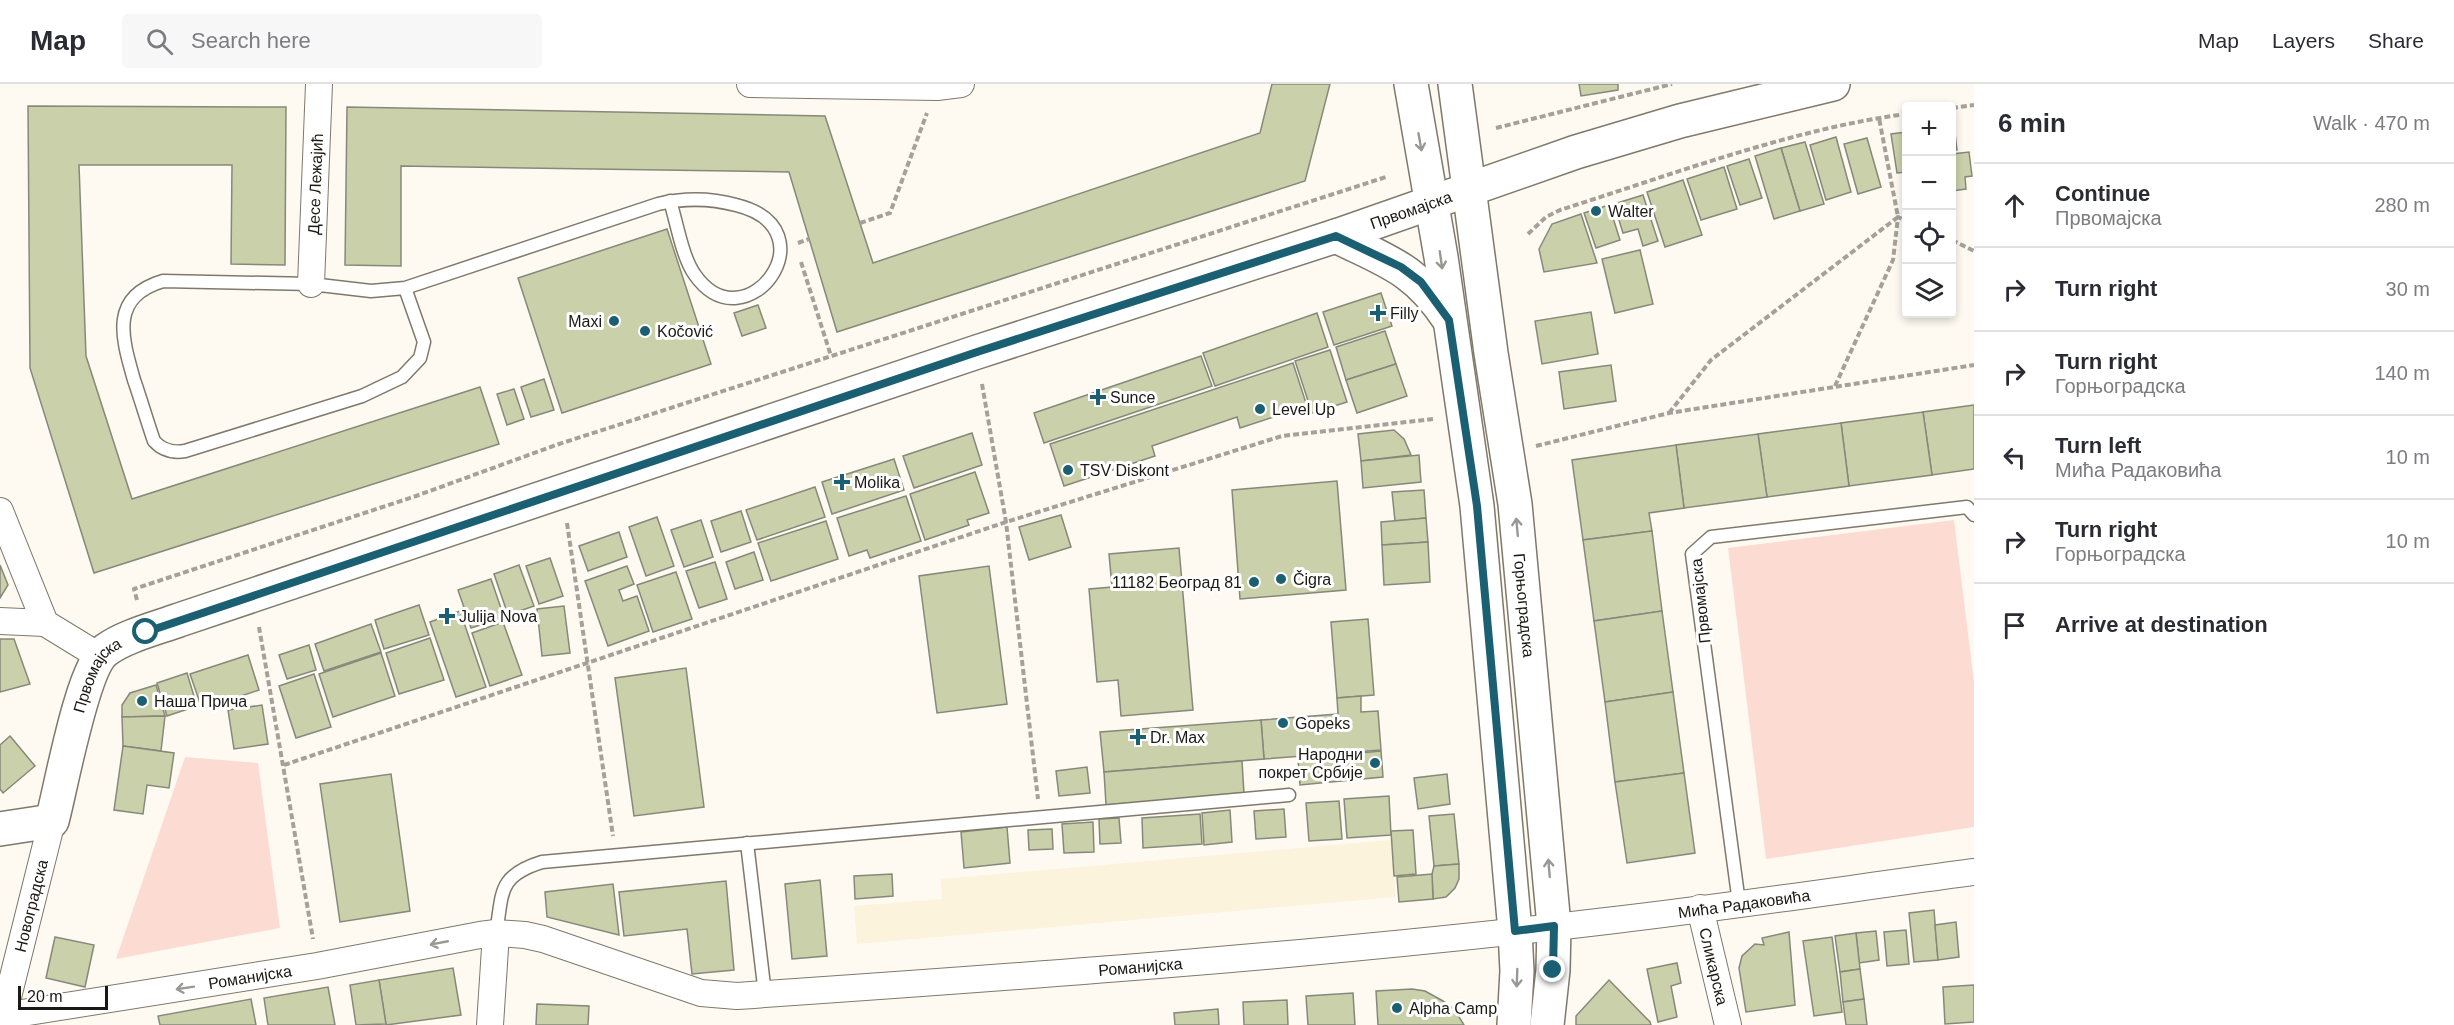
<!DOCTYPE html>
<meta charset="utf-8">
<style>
body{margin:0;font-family:Helvetica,sans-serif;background:#f7f7f7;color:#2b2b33}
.controls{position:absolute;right:18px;top:18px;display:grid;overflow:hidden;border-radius:6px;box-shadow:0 3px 9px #0003}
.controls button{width:54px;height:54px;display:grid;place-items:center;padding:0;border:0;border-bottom:2px solid #e1e1e2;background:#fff;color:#2b2b33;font:30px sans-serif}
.scale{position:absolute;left:18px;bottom:15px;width:90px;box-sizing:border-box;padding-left:6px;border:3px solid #1b1913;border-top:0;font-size:16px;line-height:21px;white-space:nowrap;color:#1b1913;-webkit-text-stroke:4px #fff;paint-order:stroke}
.stop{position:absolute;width:18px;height:18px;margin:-14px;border:4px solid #1b6072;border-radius:50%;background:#fff}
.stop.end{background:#1b6072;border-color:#fff;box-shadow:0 2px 6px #0008}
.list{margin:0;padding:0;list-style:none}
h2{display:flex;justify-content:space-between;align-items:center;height:78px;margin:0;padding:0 24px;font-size:26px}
h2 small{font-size:20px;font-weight:400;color:#7c7c81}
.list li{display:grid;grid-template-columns:39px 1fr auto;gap:18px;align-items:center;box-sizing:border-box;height:84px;padding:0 24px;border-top:2px solid #e1e1e2}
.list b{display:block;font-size:22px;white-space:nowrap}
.list p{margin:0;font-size:20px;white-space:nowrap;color:#7c7c81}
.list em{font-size:20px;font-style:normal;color:#7c7c81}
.icon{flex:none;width:33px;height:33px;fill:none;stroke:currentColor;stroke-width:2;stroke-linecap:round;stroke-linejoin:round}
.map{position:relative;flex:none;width:1974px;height:941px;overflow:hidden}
header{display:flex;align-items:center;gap:36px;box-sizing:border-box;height:84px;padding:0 30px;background:#fff;border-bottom:2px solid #e1e1e2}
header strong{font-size:28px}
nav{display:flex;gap:33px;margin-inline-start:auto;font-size:21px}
.search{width:420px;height:54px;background:#f7f7f7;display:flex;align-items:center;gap:15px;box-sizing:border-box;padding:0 21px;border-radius:6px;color:#7c7c81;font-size:22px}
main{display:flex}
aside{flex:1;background:#fff}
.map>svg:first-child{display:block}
.built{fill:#fcf3dc}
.green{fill:#fcdcd2}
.building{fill:#c9d0aa;stroke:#86897a;stroke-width:1.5}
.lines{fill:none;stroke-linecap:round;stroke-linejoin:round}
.lane-casing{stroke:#7f796b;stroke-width:15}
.street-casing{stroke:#7f796b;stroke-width:28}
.secondary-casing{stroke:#7f796b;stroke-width:36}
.path{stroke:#a5a19a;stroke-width:4;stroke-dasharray:6 3;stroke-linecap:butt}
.lane{stroke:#fff;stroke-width:12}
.street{stroke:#fff;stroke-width:26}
.secondary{stroke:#fff;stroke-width:33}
.oneway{stroke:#989895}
.route{stroke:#1b6072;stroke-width:8}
.poi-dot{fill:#1b6072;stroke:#fff;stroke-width:2}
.labels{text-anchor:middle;stroke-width:6;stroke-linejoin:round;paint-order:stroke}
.street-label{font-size:16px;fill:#1b1913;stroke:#fff}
.poi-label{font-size:16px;fill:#1b1913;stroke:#fff;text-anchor:start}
</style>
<header>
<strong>Map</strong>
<div class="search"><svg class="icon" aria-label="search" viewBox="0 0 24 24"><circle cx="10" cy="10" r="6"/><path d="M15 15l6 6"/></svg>Search here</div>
<nav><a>Map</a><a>Layers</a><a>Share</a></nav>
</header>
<main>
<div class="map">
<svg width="1974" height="941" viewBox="0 0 1974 941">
<rect width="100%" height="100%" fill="#fefaf1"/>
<!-- built -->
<polygon class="built" points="1391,756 1396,813 857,860 854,822 942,815 941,795"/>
<!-- green -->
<g class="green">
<polygon points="1954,436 1974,598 1974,743 1766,775 1728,464"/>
<polygon points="185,673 258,679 280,844 116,875"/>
</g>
<!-- building -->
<g class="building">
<polygon points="1272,0 1330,0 1305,97 837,248 789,88 401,82 401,182 345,181 347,23 825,32 873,179 1260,49"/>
<polygon points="1579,0 1618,0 1618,6 1581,12"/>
<polygon points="28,22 286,23 285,181 231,180 232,81 79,81 86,272 132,415 480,303 499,360 94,489 30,284"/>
<polygon points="1954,41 1957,66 1952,67 1952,42"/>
<polygon points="1906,48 1906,88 1897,89 1891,50"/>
<polygon points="1836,53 1851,108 1826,116 1810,61"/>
<polygon points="1867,54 1881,103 1858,110 1844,60"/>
<polygon points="1805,58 1824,120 1800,127 1781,64"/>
<polygon points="1781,64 1800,127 1774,135 1755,72"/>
<polygon points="1969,68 1972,92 1965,93 1966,105 1952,107 1952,70"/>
<polygon points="1749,75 1762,114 1740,121 1727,82"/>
<polygon points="1724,83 1737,125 1701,136 1687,95"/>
<polygon points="1683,96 1702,151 1665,163 1647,108"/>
<polygon points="1643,111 1658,157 1643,162 1638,145 1623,149 1614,120"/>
<polygon points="1609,121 1620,156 1596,164 1584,129"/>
<polygon points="1581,130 1597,179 1544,188 1539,165 1552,140"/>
<polygon points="667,145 711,280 562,329 518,194"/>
<polygon points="1640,166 1653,220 1615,229 1602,175"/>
<polygon points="1381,209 1392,242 1334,261 1323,228"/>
<polygon points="758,221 766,244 742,252 734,229"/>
<polygon points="1591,228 1598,270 1542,280 1535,237"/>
<polygon points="1317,229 1328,263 1215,302 1203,269"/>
<polygon points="1385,247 1396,280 1346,296 1336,263"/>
<polygon points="1330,266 1347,318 1312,329 1295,277"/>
<polygon points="1201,272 1212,302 1044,359 1034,329"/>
<polygon points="1293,279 1307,322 1240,344 1237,333 1152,362 1155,372 1064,402 1050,360"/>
<polygon points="1396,280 1407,312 1357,329 1346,296"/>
<polygon points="1611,281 1616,317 1564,325 1559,288"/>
<polygon points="544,295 554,326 531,333 521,303"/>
<polygon points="514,305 524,335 507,341 497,310"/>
<polygon points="1974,321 1974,385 1932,391 1923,328"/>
<polygon points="1923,328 1932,391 1849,402 1841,339"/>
<polygon points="1841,339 1849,402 1767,413 1758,350"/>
<polygon points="1394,346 1404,355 1411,371 1361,377 1358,350"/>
<polygon points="972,349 982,381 914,404 903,372"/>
<polygon points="1758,350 1767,413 1684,424 1676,361"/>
<polygon points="1676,361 1684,424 1649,429 1652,447 1583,456 1572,376"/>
<polygon points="1419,371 1421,398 1363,404 1361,377"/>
<polygon points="894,375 904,406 832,430 822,398"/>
<polygon points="975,388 989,429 967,436 969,441 925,456 910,410"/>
<polygon points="1337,397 1346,506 1240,515 1232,406"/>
<polygon points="815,403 825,433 757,456 746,426"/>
<polygon points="1424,406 1426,434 1395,437 1392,408"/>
<polygon points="906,412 921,457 870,474 867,466 849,472 837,434"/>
<polygon points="741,427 751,458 721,468 711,437"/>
<polygon points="1061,431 1071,463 1029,476 1019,443"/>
<polygon points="657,433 674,482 646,492 629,443"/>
<polygon points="1426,434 1428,458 1382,461 1381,438"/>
<polygon points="701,436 713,473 684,483 671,446"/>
<polygon points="826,437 838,475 771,497 758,459"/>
<polygon points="1652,447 1662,527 1594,537 1583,456"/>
<polygon points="619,448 627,473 588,487 579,462"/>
<polygon points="1428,458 1430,498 1384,501 1382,461"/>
<polygon points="1179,464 1193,626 1121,632 1118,596 1097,598 1089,505 1112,503 1109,470"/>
<polygon points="754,468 763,496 735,505 726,478"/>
<polygon points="550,474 563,512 539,520 526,482"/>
<polygon points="715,478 727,515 699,524 686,487"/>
<polygon points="0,481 8,501 0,514"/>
<polygon points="519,481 534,522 508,531 494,490"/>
<polygon points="627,482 634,500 619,506 623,517 637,512 649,547 608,562 585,497"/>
<polygon points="989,482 1007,620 937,629 919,492"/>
<polygon points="676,488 692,535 653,548 637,501"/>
<polygon points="491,495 504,533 471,544 458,506"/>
<polygon points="419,521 429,551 384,565 375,536"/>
<polygon points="564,522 570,569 542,572 537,525"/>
<polygon points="460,527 486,603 456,613 430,538"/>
<polygon points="1662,527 1673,608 1605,618 1594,537"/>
<polygon points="1368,535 1374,611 1337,614 1331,538"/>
<polygon points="503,538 522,591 490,602 472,549"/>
<polygon points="371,540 381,568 324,587 315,560"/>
<polygon points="430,554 444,596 399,610 386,569"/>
<polygon points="0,555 14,555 30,600 0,608"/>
<polygon points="309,561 316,586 287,595 279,571"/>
<polygon points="381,569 395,612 333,633 319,590"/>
<polygon points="248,571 259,606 202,625 190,590"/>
<polygon points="686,584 704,723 634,732 615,594"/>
<polygon points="187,589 197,622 167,632 157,599"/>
<polygon points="314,590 331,643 296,654 279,602"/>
<polygon points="156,601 165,632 122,633 122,621 130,609"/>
<polygon points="1673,608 1684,689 1615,698 1605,618"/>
<polygon points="1361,612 1361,628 1378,627 1381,666 1264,675 1261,636 1338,630 1337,614"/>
<polygon points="262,621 268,660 234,665 228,626"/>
<polygon points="165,632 161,667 123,662 122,633"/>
<polygon points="1261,636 1264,675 1104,688 1100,648"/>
<polygon points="10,652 35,682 3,709 0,705 0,661"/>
<polygon points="123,662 174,669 169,704 147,701 143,730 114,726"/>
<polygon points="1381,667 1383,693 1300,701 1298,675"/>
<polygon points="1242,677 1244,710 1106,721 1104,688"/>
<polygon points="1087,683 1090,709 1059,712 1056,687"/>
<polygon points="1684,689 1695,769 1627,779 1615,698"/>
<polygon points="391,690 410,827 340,838 320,700"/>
<polygon points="1447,690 1450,720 1418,725 1414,694"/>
<polygon points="1389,712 1391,751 1347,754 1344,715"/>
<polygon points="1339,717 1342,755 1309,757 1306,719"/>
<polygon points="1284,725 1286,753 1256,755 1254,727"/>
<polygon points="1230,726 1232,758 1204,761 1202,729"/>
<polygon points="1200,730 1202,760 1143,764 1142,734"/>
<polygon points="1454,730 1459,780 1434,782 1429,732"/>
<polygon points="1119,734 1121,759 1100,760 1099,735"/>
<polygon points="1093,738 1094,768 1064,769 1062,740"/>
<polygon points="1007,743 1010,779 964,784 961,748"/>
<polygon points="1052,745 1053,765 1029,766 1028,746"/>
<polygon points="1413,746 1416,790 1394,792 1391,747"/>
<polygon points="1459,780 1459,795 1455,804 1446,813 1433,815 1432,790 1434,782"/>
<polygon points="892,790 893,812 855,815 854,792"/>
<polygon points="1432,790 1433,815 1399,818 1397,793"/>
<polygon points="820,796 827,872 792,875 785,800"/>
<polygon points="726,797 734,886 692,890 687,845 624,852 619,808"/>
<polygon points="613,800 619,851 547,833 545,808"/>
<polygon points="1934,826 1938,876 1914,878 1909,829"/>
<polygon points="1956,838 1959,873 1938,876 1935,841"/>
<polygon points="1906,846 1909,880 1887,882 1884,848"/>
<polygon points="1876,847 1879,876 1859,879 1856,849"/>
<polygon points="1789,848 1795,921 1746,928 1739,884 1742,872 1755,860 1764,861 1762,854"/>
<polygon points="1856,849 1860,885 1840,888 1835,852"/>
<polygon points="55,853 94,861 85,903 46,894"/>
<polygon points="1832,853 1842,928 1814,932 1803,857"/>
<polygon points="1677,879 1681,899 1671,902 1677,933 1658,938 1647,885"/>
<polygon points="453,884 461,931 386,941 379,896"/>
<polygon points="1860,885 1864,915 1843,918 1840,888"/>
<polygon points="379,896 386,940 356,941 350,901"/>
<polygon points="1609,896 1650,938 1651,941 1576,941 1576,932"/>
<polygon points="1974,901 1974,938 1945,940 1943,903"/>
<polygon points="328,903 335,941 268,941 264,914"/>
<polygon points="1412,905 1425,907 1443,917 1454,925 1464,941 1378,941 1376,907"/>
<polygon points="1353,909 1355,941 1308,941 1306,912"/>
<polygon points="251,915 256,941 160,941 158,932"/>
<polygon points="1864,915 1867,941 1846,941 1843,918"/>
<polygon points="1287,916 1288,941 1244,941 1243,918"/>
<polygon points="537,920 589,922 588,941 536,941"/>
<polygon points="1218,925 1219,941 1175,941 1174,929"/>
</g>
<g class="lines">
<defs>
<g id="lane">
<path d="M405,204L424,258L420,274L402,293L362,312L185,367C173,369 163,367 154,357C147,337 141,316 134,296C122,254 109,213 163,197L311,200L371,207L405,204L658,120C684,114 710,114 736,121C834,145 746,263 695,191C682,173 677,139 670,117"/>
<polyline points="747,759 765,910"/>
<polyline points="1739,819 1692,470 1711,453 1967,423 1974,431"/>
<path d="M496,849C503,809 497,792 542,778L1289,711"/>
</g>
<g id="street">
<polyline points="750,0 937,3 961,0"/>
<path id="s1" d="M311,200L319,0"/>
<polyline points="0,427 45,539 99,572"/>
<polyline points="0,537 45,539"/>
<path id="s2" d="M1700,824L1728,941"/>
<path id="s3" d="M3,932L317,882L480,851L496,849L525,851L543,855L701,909L737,912C1030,892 1323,871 1615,836C1735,822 1854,804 1974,788"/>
<path id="s4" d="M1,941L52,737"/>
<polyline points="490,941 496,849"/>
</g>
<g id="secondary">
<polyline points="1411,0 1441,173 1477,422 1515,847 1517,887 1514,941"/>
<path id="s5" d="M1455,0L1491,269L1515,420L1554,842L1553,886L1547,941"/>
<path d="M1336,152C1386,177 1415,184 1448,234"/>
<path id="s6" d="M0,745L52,737C61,704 82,583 106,566C125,552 157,544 179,536L977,268L1336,152L1576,68L1680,37L1833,0"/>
</g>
</defs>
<!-- lane casing -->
<use href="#lane" class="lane-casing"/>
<!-- street casing -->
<use href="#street" class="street-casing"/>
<!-- secondary casing -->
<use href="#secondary" class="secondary-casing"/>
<!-- path -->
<g class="path">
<polyline points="1952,24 1974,21"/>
<polyline points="1496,44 1672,0"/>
<polyline points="860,139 890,129 927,29"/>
<path d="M1528,150L1546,133L1560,126C1671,91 1792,45 1906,30"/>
<polyline points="1952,156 1974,167"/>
<polyline points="798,159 809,155"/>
<polyline points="801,178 831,272"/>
<polyline points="982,300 1006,438 1038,715"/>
<polyline points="1835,302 1893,176 1898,133 1906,137"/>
<polyline points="1669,329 1711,276 1898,133 1879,34"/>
<polyline points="1536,362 1669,329 1974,281"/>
<polyline points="567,439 613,752"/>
<polyline points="137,516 134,505 416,412 556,361 1386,93"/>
<polyline points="259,543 313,855"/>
<polyline points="284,681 1006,438 1282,352 1433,335"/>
</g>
<!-- lane -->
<use href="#lane" class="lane"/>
<!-- street -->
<use href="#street" class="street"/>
<!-- secondary -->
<use href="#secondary" class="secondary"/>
</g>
<!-- one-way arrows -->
<defs><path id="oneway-shaft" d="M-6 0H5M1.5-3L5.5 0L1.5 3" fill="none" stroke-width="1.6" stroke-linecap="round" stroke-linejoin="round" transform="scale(1.5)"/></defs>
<g class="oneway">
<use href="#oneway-shaft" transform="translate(1420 58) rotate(80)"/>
<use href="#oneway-shaft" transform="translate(1441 176) rotate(82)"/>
<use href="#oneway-shaft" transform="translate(1517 443) rotate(-95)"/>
<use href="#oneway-shaft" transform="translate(1549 784) rotate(-95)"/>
<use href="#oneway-shaft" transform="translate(439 859) rotate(169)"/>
<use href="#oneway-shaft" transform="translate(1517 894) rotate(92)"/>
<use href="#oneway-shaft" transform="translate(185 904) rotate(171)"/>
</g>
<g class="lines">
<!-- route -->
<polyline class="route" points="146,548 977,268 1336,152 1401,183 1421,198 1449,236 1477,422 1515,847 1554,842 1553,886"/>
</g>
<!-- markers -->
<g class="poi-dot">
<circle cx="1596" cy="127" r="6"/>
<path d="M1375 220h6v6h6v6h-6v6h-6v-6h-6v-6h6z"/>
<circle cx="614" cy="237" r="6"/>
<circle cx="645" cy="247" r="6"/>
<path d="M1095 304h6v6h6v6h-6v6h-6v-6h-6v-6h6z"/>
<circle cx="1260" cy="325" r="6"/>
<circle cx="1068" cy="386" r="6"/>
<path d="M839 389h6v6h6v6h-6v6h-6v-6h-6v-6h6z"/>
<circle cx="1281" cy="495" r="6"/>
<circle cx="1254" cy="498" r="6"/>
<path d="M444 523h6v6h6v6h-6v6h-6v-6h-6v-6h6z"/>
<circle cx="142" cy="617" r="6"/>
<circle cx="1283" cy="639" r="6"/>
<path d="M1135 644h6v6h6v6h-6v6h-6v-6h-6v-6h6z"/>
<circle cx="1375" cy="679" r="6"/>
<circle cx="1397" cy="924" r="6"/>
</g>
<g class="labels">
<!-- street labels -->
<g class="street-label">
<text dy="6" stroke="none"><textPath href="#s1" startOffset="100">Десе Лежајић</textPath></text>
<text dy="6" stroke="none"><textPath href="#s6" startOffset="1611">Првомајска</textPath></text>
<text transform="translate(1700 517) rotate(-96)" y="6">Првомајска</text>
<text dy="6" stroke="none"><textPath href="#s5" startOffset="526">Горњоградска</textPath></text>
<text dy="6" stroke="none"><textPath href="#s6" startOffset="207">Првомајска</textPath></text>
<text dy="6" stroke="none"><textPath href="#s3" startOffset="1762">Мића Радаковића</textPath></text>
<text dy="6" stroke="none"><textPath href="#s4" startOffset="123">Новоградска</textPath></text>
<text dy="6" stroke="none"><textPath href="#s3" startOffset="1155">Романијска</textPath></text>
<text dy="6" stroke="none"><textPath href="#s2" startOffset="60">Сликарска</textPath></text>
<text dy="6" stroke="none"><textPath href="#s3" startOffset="250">Романијска</textPath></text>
</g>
<!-- poi labels -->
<g class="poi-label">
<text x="1608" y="133">Walter</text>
<text x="1390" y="235">Filly</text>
<text x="602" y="243" text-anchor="end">Maxi</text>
<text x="657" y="253">Kočović</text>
<text x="1110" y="319">Sunce</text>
<text x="1272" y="331">Level Up</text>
<text x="1080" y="392">TSV Diskont</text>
<text x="854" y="404">Molika</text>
<text x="1293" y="501">Čigra</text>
<text x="1242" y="504" text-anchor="end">11182 Београд 81</text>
<text x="459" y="538">Julija Nova</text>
<text x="154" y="623">Наша Прича</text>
<text x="1295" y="645">Gopeks</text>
<text x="1150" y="659">Dr. Max</text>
<text x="1363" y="676" text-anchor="end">Народни<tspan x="1363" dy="18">покрет Србије</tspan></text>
<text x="1409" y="930">Alpha Camp</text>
</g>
</g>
</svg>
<div class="controls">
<button>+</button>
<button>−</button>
<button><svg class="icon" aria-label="locate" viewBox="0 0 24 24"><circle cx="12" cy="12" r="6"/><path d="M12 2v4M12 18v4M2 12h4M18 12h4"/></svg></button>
<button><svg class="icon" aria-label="layers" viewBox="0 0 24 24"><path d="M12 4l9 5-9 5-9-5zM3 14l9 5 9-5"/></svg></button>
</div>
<div class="scale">20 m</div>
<div class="stop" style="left:146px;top:548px"></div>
<div class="stop end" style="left:1553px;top:886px"></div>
</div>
<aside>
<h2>6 min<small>Walk · 470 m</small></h2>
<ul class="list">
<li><svg class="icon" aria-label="ahead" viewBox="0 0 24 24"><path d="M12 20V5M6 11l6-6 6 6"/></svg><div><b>Continue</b><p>Првомајска</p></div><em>280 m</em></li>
<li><svg class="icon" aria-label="right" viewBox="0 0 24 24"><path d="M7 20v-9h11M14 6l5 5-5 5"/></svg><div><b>Turn right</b></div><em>30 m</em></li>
<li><svg class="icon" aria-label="right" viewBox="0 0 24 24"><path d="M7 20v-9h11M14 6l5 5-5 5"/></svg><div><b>Turn right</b><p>Горњоградска</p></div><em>140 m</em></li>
<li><svg class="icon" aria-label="left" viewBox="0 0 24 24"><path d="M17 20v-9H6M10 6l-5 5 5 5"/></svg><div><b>Turn left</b><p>Мића Радаковића</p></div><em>10 m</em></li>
<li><svg class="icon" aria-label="right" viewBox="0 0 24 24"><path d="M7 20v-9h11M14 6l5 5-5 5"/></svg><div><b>Turn right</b><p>Горњоградска</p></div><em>10 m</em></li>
<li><svg class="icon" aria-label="arrive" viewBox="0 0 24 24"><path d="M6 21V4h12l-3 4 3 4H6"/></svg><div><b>Arrive at destination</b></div></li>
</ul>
</aside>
</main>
